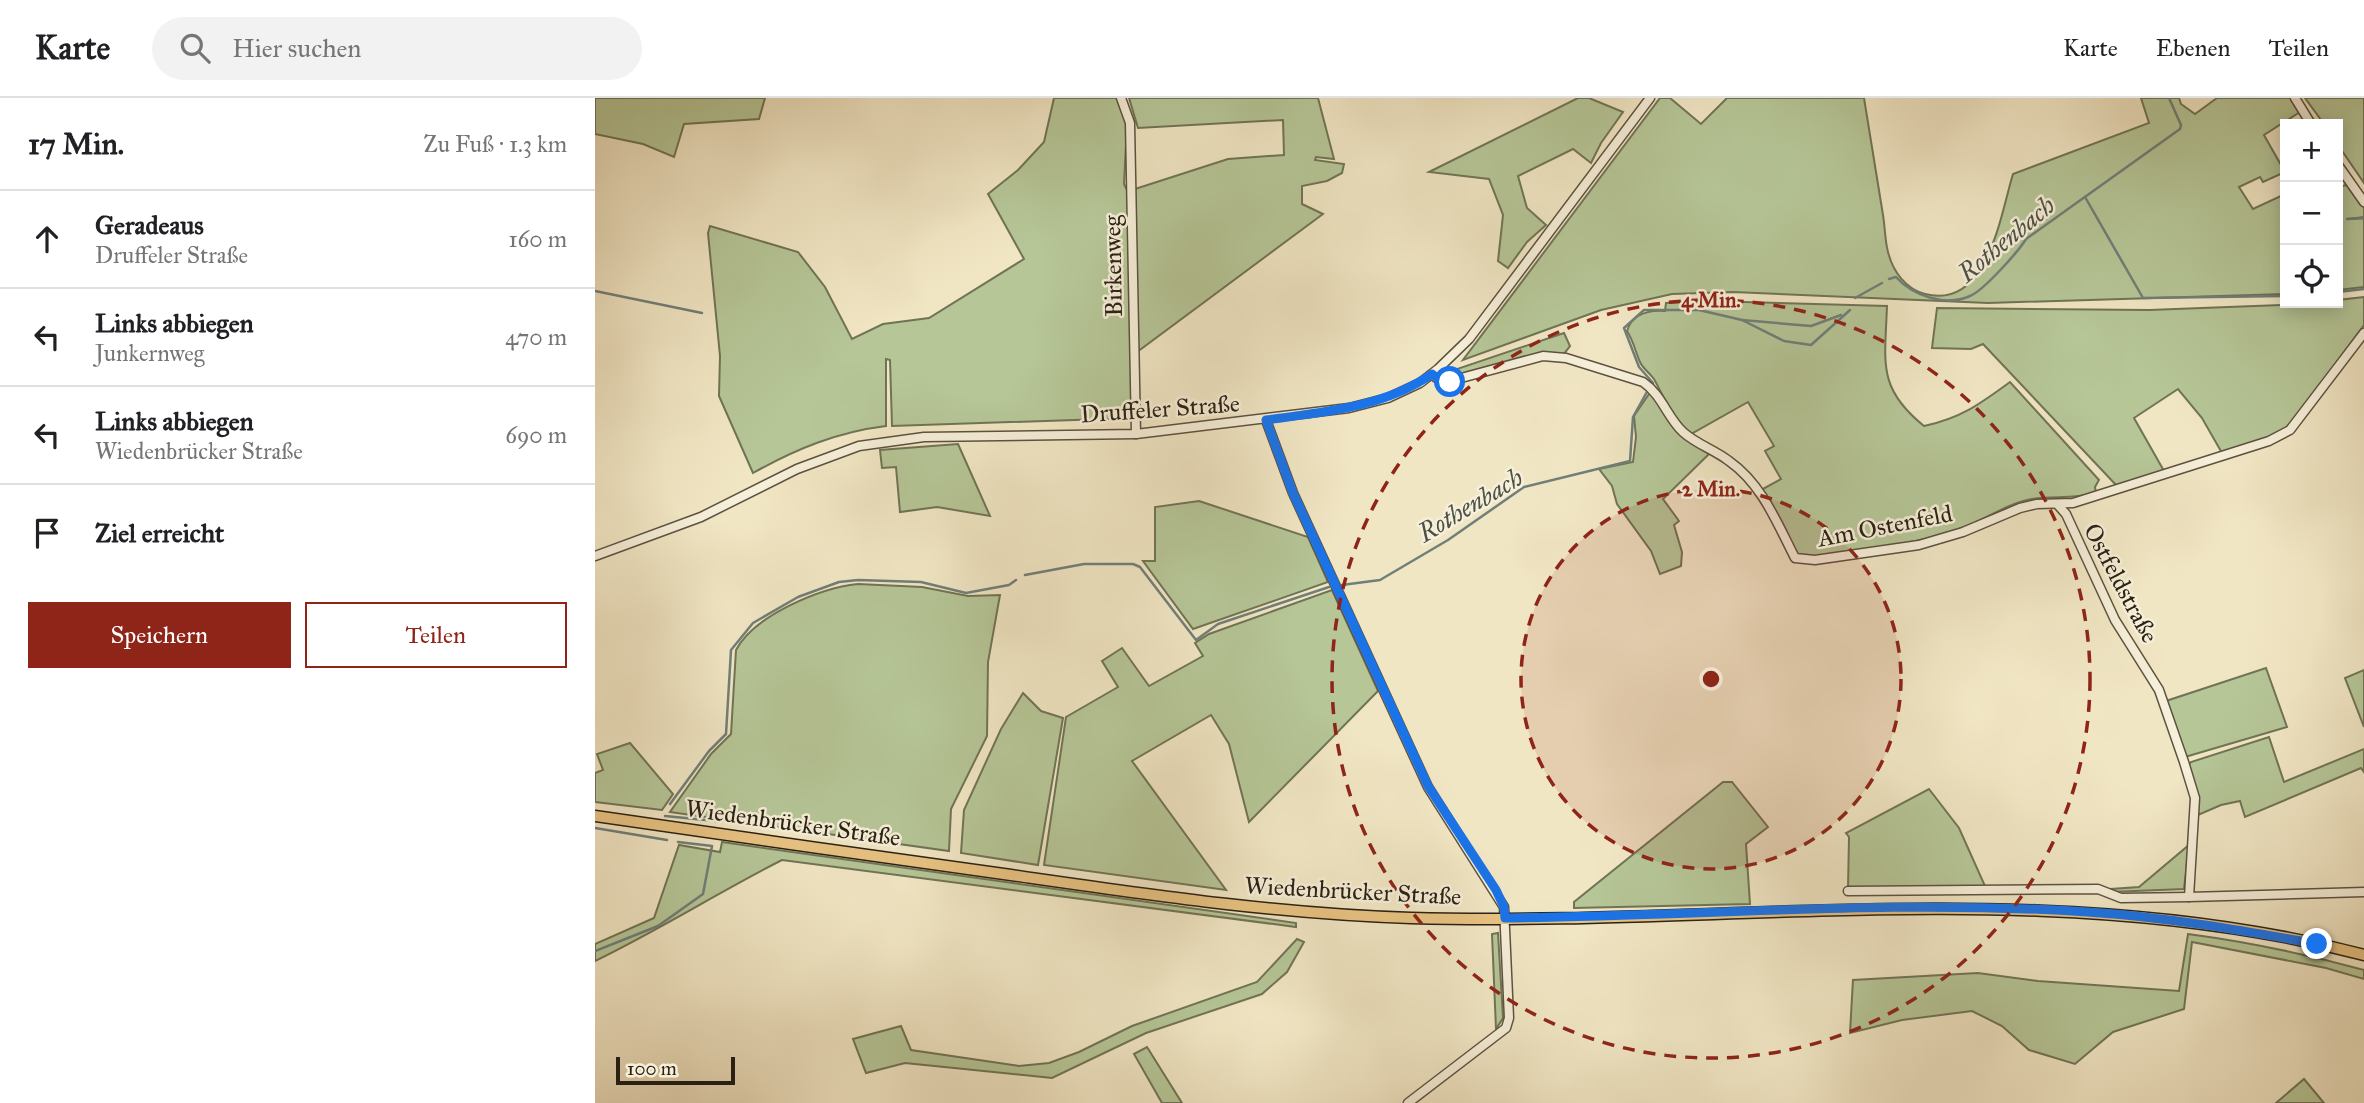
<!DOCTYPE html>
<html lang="de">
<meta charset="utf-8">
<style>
body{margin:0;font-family:"IM FELL Great Primer",serif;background:#f2f2f2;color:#202124}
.controls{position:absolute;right:21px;top:21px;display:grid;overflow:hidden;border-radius:0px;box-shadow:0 4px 18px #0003}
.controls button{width:63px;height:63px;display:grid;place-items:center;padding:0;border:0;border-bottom:2px solid #e0e0e0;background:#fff;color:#202124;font:35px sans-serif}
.scale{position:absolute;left:21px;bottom:18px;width:119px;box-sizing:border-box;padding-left:7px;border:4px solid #2a2114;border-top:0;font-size:19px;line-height:24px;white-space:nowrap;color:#2a2114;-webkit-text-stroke:5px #f6efd9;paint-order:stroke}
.stop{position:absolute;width:21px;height:21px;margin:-16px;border:5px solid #1a73e8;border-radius:50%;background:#fff}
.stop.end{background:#1a73e8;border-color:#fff;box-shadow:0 2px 7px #0008}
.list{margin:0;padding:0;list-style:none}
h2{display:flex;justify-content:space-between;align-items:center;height:91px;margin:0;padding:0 28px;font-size:30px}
h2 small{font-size:23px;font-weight:400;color:#757577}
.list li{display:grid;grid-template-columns:46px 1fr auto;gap:21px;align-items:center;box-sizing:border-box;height:98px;padding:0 28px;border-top:2px solid #e0e0e0}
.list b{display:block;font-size:26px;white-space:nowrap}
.list p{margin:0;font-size:23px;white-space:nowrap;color:#757577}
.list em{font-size:23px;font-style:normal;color:#757577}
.actions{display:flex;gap:14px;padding:21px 28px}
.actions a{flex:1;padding:16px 0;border:2px solid #8f2418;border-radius:0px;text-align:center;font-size:24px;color:#8f2418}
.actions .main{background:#8f2418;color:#fff}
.icon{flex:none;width:38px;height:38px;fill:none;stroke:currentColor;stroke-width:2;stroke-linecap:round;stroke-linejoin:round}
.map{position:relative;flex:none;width:1769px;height:1005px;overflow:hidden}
header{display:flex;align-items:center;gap:42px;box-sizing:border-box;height:98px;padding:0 35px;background:#fff;border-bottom:2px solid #e0e0e0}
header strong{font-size:33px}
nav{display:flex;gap:38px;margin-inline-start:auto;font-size:24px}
.search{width:490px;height:63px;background:#f2f2f2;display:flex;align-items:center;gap:18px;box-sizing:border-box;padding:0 24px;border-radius:38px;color:#757577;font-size:26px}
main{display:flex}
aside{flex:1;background:#fff}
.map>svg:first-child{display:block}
.green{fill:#b6c697;stroke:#707456;stroke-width:2}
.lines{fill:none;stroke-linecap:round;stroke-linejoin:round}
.stream{stroke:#707f79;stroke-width:2.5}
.minor-casing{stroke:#5c5240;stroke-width:11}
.major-casing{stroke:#2a2114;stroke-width:13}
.minor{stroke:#f6efd9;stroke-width:8}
.major{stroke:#e8c382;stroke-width:10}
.route{stroke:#1a73e8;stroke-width:9}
.ring{fill:none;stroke:#8f2418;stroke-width:3.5;stroke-dasharray:12 9}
.labels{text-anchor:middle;stroke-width:5;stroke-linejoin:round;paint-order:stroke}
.street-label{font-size:24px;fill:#2a2114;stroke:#f6efd9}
.water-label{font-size:26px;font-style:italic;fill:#4d5047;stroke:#f6efd9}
.centre{fill:#8f2418;stroke:#f6efd9;stroke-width:3.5}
.ring-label{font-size:21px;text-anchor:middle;font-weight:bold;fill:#8f2418;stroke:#f6efd9;stroke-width:5;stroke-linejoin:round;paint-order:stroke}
</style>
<header>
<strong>Karte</strong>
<div class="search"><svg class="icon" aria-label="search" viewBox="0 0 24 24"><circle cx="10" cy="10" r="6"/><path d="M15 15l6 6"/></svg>Hier suchen</div>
<nav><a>Karte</a><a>Ebenen</a><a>Teilen</a></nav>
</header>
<main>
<aside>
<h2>17 Min.<small>Zu Fuß · 1.3 km</small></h2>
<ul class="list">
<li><svg class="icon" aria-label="ahead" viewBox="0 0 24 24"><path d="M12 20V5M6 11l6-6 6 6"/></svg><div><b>Geradeaus</b><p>Druffeler Straße</p></div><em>160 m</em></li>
<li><svg class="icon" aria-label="left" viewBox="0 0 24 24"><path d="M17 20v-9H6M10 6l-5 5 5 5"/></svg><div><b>Links abbiegen</b><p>Junkernweg</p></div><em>470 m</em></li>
<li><svg class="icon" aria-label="left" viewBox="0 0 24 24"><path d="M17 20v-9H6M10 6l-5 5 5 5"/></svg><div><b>Links abbiegen</b><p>Wiedenbrücker Straße</p></div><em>690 m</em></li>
<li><svg class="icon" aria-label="arrive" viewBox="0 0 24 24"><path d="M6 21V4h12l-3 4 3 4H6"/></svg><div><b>Ziel erreicht</b></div></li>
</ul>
<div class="actions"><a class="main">Speichern</a><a>Teilen</a></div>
</aside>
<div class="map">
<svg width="1769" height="1005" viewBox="0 0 1769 1005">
<rect width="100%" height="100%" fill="#f1e6c4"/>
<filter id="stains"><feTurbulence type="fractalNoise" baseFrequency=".00286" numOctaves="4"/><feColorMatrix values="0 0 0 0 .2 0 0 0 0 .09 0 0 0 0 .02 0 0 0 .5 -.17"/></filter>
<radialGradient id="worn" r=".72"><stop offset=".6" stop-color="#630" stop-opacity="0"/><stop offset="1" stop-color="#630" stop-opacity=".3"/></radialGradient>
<!-- green -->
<g class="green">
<polygon points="0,0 170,0 164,21 89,26 79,59 48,46 0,36"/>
<path d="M459,0H523L532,26L529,86L533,94L538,320L297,328L295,262L291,261V328C242,334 201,351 158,375L124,298L125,258L113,135L115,128L203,154L230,189L257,241L288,226L334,220L429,161L393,96L423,72L449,44Z"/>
<polygon points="534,0 723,0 739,61 721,59 720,62 749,66 747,75 732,83 707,88 707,106 728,116 542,254 540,91 633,61 689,57 688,22 543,30"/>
<polygon points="983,0 994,0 1028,14 1006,45 996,65 978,51 923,78 932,110 951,127 932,144 913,170 903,163 908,117 894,81 834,74"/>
<path d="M1065,0H1075L1106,26L1132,0H1269C1275,39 1282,78 1288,117C1290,129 1290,143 1293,154C1298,174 1311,191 1330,196C1393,212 1405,118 1418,76L1554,25L1546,0H1584L1586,6L1600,16L1622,0H1697L1705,14L1669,37L1690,74L1668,84L1665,79L1644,89L1658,111L1690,96V196L1393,205L1138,194L1077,196L1006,212L868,262Z"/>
<polygon points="1710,0 1769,0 1769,85 1743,47 1743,26 1729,26"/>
<polygon points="1753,86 1769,110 1769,119 1753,121 1769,120 1769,189 1743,192 1743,90"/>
<polygon points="1769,199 1769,227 1702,318 1690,331 1673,340 1627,355 1607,320 1583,291 1539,320 1569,373 1522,388 1388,246 1376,251 1337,250 1342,210 1554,212 1743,205 1743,202"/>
<path d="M1113,203L1292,208C1290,265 1282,290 1329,328C1366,320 1385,306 1415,284L1504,382L1500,389L1501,395C1474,402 1460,397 1437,401C1413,405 1390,422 1367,430C1335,441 1233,466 1203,456L1166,392L1186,381L1170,353L1179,348L1153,304L1096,336C1078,323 1069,299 1059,281C1055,275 1048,271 1045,264C1040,253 1039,244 1032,233C1037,216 1054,212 1070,213L1071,205Z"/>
<polygon points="969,235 975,248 968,257 856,280 862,271"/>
<polygon points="1056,293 1076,323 1115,355 1068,401 1084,423 1079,427 1087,454 1086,468 1065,476 1056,453 1022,406 1017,388 1004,371 1038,364 1041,339 1039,318"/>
<polygon points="363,346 395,418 342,409 305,414 301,369 287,370 285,352"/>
<polygon points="604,403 713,439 733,484 598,531 548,463 560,463 560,409"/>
<path d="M263,486L327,489L373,498L405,497L393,564L392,638L356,711L354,753L75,714L116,656L136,636L141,552C160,517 225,490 263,486Z"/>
<polygon points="737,492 783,593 654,724 634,646 616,617 537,663 631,792 449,767 471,619 523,589 507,563 527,550 554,588 608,558 600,545 614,536"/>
<polygon points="1671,570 1692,629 1590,659 1571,603"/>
<polygon points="1769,572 1769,629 1750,580"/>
<polygon points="428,595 446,613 468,620 443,767 366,755 369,712 406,631"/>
<polygon points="1674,639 1689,684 1769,651 1769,674 1766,670 1650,719 1645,703 1626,707 1603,717 1603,699 1593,668 1596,664"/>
<polygon points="35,645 78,696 67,712 0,704 0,675 8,672 2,656"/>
<polygon points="1128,684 1137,684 1173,729 1151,746 1155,806 979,810 979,804"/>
<polygon points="1334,691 1364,730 1390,788 1253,791 1254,739 1251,735"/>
<path d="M127,744L701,825V829L187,762C124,794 64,832 0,863V846L59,820L84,747L125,754Z"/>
<polygon points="1594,747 1589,791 1516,794 1516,791 1544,789"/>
<polygon points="903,835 908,920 901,931 897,836"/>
<path d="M1593,836C1653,844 1711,856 1769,872V881L1731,870L1597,844L1589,911L1518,934L1480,966L1434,952L1407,928L1377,913L1307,922L1255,935L1258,882L1383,875L1443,883L1584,893Z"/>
<polygon points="702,841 709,844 692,874 667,896 551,935 457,980 310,965 271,975 258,941 306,928 316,952 424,968 454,965 484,954 537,928 662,884"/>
<polygon points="552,949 587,1005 567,1005 539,956"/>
<polygon points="1709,981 1729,1005 1681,1005"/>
</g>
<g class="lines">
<!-- stream -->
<g class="stream">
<polyline points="1490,99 1548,200 1690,198"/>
<polyline points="1752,121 1769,120"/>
<path d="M1294,181L1301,179C1318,198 1351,209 1375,198C1388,193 1423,154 1431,141L1585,31L1586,27L1574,0"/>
<polyline points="0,193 107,215"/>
<polyline points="1743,194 1769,191"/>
<polyline points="1260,200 1287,185"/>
<polyline points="1147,222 1216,228 1246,217"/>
<polyline points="1058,285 1044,269 1029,230 1049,212 1104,212 1147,222 1189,243 1216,247 1255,212"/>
<polyline points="430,477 489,466 538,466 545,469 601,542 623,526 734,489"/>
<polyline points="747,487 785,482 853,442 929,389 1035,363 1038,319 1053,292"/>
<polyline points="75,706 114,653 131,636 136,552 158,525 203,499 244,484 263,482 326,484 371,495 414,487 421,482"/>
<polyline points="70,718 121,723"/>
<polyline points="0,730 72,742"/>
<polyline points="0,853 63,828 108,796 117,748 83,744"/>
</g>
<defs>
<g id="minor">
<polyline points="526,0 535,25 541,336"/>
<polyline points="1700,0 1716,26"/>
<polyline points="1743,67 1769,104"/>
<path d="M837,277L846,283H855L948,258L971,260L1048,284C1067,297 1072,319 1088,334C1101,346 1120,352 1134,363C1167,386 1182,425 1200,460L1220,462L1324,447L1368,434L1425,410L1442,406L1478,405L1674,343L1695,332L1769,235"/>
<polyline points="671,322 698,395 833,689 909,809 914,920 911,930 813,1005"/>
<polyline points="1463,407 1471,416 1520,522 1564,592 1589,664 1600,700 1594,799 1769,794"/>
<polyline points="0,458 106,419 202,371 264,348 329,339 541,336 754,310 793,300 825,285 843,271 874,241 1055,0"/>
<polyline points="1253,793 1503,791 1526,800 1594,799"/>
</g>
<path id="major" d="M0,718C139,738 277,758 416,777C549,796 682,816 816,820C1134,829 1457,775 1769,857"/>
</defs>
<!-- minor casing -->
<use href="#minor" class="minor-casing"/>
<!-- major casing -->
<use href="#major" class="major-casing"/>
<!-- minor -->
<use href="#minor" class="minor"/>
<!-- major -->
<use href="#major" class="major"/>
</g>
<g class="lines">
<!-- route -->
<path class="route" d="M855,284L846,283L837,276C787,310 729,314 671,322L698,395L833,688L901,792L909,809L910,820C1103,818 1299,801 1492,814C1570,819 1646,832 1722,846"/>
</g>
<!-- distance rings -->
<circle cx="1116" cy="581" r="190" fill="#8f2418" fill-opacity=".12"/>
<g class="ring">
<circle cx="1116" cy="581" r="190"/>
<circle cx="1116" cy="581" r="379"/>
</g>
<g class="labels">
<!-- street labels -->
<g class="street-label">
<text transform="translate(518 168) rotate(-91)" y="8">Birkenweg</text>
<text transform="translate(565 311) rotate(-4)" y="8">Druffeler Straße</text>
<text transform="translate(1290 428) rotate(-11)" y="8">Am Ostenfeld</text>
<text transform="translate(1526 485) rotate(62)" y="8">Ostfeldstraße</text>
<text transform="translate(198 725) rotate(8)" y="8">Wiedenbrücker Straße</text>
<text transform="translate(758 793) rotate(3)" y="8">Wiedenbrücker Straße</text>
</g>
<!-- water labels -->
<g class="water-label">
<text transform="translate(1411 141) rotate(-40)" y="9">Rothenbach</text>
<text transform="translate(875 407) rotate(-31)" y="9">Rothenbach</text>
</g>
</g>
<circle cx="1116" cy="581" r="10" class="centre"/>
<g class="ring-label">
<text x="1116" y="209">4 Min.</text>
<text x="1116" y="398">2 Min.</text>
</g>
<rect width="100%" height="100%" filter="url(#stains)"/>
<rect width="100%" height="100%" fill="url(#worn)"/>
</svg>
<div class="controls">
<button>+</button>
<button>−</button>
<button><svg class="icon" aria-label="locate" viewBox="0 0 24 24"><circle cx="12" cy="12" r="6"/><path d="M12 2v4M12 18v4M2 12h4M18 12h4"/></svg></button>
</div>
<div class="scale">100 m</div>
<div class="stop" style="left:855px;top:284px"></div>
<div class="stop end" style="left:1722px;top:846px"></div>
</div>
</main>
